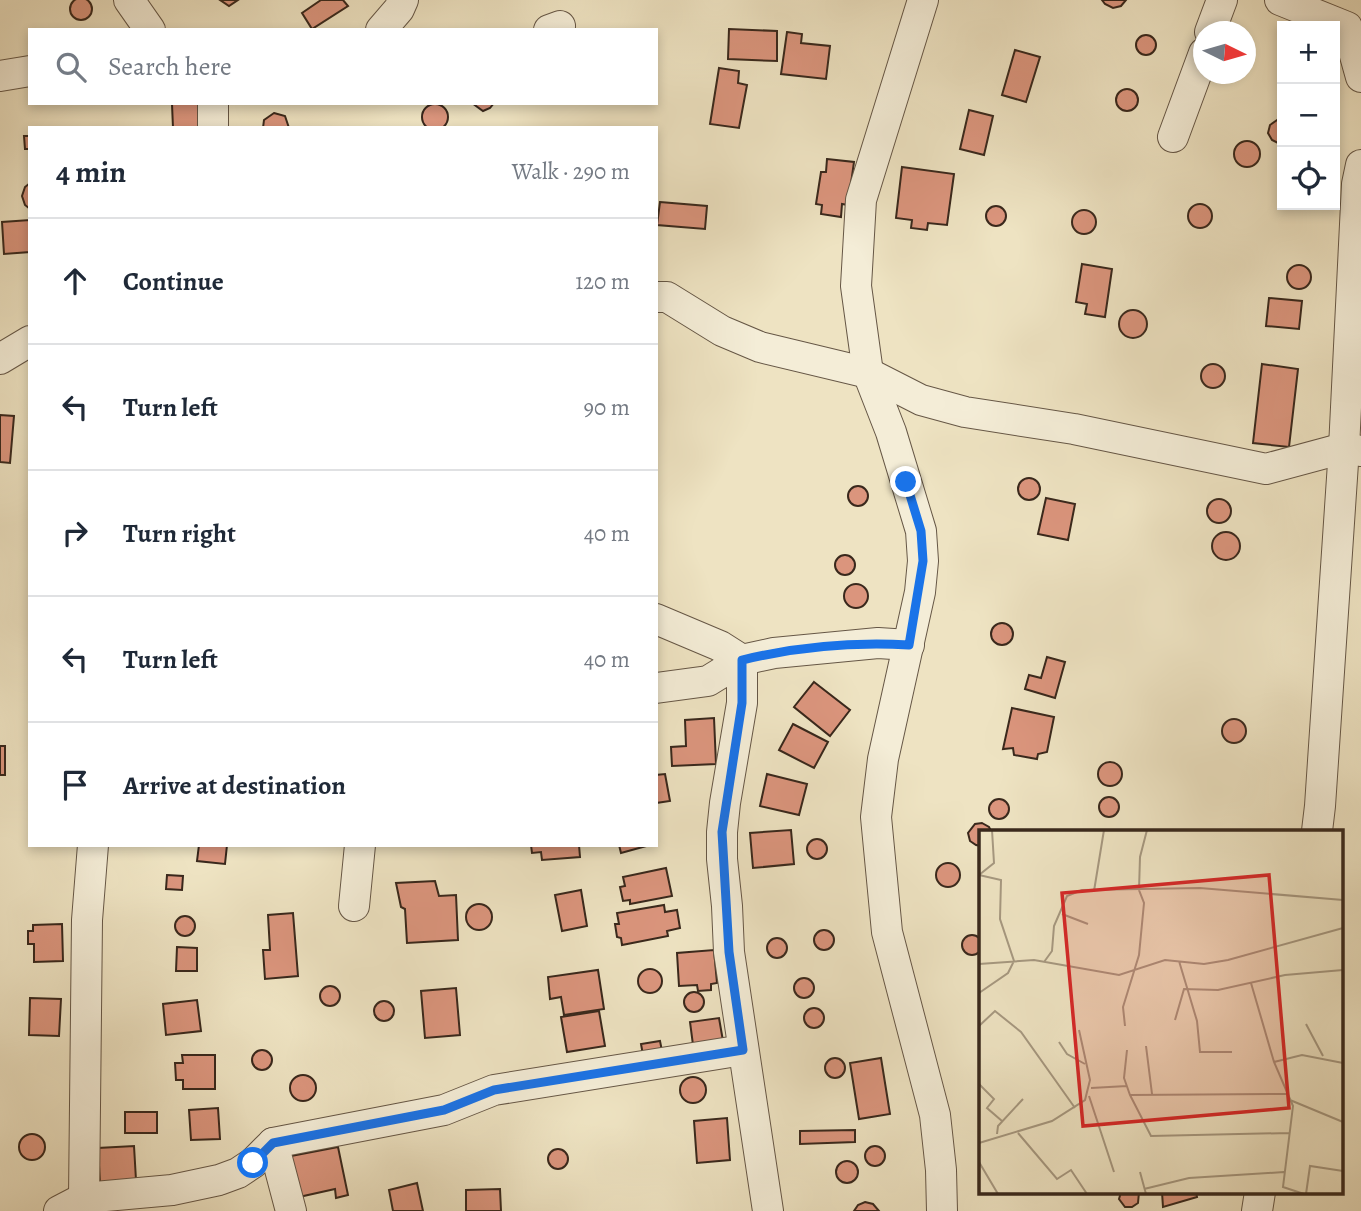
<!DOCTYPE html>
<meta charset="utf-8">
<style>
body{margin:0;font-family:Alegreya,serif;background:#f6f6f7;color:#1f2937}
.controls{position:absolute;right:21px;top:21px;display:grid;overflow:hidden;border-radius:0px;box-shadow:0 4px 10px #0003}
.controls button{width:63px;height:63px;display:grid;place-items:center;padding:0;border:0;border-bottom:2px solid #e0e1e3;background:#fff;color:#1f2937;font:35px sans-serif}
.compass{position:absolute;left:1193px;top:21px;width:63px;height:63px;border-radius:50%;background:#fff;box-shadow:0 4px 10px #0003;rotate:95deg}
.stop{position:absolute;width:21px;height:21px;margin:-16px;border:5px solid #1a73e8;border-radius:50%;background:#fff}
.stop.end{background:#1a73e8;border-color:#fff;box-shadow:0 2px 7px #0008}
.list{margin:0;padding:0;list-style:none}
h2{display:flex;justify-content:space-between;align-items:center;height:91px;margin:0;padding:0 28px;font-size:30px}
h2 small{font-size:23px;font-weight:400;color:#747a83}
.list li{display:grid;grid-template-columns:46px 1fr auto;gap:21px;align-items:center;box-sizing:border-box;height:126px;padding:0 28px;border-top:2px solid #e0e1e3}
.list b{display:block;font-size:26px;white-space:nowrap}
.list em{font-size:23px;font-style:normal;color:#747a83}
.icon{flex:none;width:38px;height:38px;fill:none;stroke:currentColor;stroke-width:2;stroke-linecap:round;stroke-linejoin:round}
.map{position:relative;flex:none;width:1361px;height:1211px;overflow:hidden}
.search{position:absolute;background:#fff;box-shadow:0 4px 10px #0003;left:28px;top:28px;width:630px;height:77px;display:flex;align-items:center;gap:18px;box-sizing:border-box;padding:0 24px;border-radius:0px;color:#747a83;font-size:26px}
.panel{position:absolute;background:#fff;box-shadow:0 4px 10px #0003;left:28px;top:126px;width:630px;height:721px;border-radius:0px}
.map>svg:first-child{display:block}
.building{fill:#db957d;stroke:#39281c;stroke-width:2}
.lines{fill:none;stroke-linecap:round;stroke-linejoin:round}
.minor-casing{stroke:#665746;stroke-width:32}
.minor{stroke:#f4edd7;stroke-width:30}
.route{stroke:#1a73e8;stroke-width:9}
.inset-road{fill:none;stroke:#a69880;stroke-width:2}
.view{fill:#d62828;fill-opacity:0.15;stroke:#d62828;stroke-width:3.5}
.inset-edge{fill:none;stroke:#39281c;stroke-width:3.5}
</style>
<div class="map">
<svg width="1361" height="1211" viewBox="0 0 1361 1211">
<rect width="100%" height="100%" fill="#eee3c2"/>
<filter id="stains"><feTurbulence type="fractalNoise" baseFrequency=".00286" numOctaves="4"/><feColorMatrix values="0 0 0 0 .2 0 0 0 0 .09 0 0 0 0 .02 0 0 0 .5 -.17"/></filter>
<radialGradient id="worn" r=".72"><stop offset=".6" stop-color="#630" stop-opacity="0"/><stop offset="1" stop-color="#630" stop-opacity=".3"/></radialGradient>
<!-- building -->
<g class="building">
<circle cx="81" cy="9" r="11"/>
<polygon points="220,0 238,0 229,6"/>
<polygon points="321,0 343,0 348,6 312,29 302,13"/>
<polygon points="1102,0 1126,0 1121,6 1113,8 1105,4"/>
<polygon points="729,29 777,31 777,61 728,59"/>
<polygon points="787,32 802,34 801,43 830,46 826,79 781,74"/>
<circle cx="1146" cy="45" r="10"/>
<polygon points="1015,50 1040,57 1026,102 1002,95"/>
<polygon points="719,68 739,71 738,83 747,85 739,128 710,124"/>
<circle cx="1127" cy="100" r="11"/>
<polygon points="178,103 205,103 206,128 173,128 172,104"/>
<polygon points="472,103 494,103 490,108 483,111"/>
<circle cx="435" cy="117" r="13"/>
<polygon points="969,110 993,116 984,155 960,149"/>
<polygon points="274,113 285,116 289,128 263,128 264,120"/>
<polygon points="1280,118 1282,118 1282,144 1280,144 1272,140 1268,133 1270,125"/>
<polygon points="24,136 30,136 30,166 29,149 25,149"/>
<circle cx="1247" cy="154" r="13"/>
<polygon points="827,159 854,162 848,205 842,204 841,217 821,214 822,205 816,204 821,172 826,172"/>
<polygon points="902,167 954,174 947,225 928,223 927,230 911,228 912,220 896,218"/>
<polygon points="30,183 30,209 25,205 22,196 25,187"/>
<polygon points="660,202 707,206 705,229 657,225"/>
<circle cx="1200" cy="216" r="12"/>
<circle cx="996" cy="216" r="10"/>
<circle cx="1084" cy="222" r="12"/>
<polygon points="30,220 30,252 4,254 2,222"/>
<polygon points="1082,264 1112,269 1105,317 1085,314 1087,304 1076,302"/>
<circle cx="1299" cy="277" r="12"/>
<polygon points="1269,298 1302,301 1299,329 1266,326"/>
<circle cx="1133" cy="324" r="14"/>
<circle cx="1213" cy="376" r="12"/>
<polygon points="1262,364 1298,369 1289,447 1253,443"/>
<polygon points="0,415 14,416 10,463 0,462"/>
<circle cx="1029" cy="489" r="11"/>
<circle cx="858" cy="496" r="10"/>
<polygon points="1046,498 1075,504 1068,540 1038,534"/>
<circle cx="1219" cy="511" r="12"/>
<circle cx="1226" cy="546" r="14"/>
<circle cx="845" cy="565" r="10"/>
<circle cx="856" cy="596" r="12"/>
<circle cx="1002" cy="634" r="11"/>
<polygon points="1047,657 1065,662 1055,698 1025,689 1029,675 1041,678"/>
<polygon points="814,682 850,710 830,736 794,707"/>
<polygon points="1012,708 1054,717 1047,752 1038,754 1037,759 1014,755 1013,748 1003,749"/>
<polygon points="714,718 716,764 672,766 671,747 686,746 685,720"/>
<circle cx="1234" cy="731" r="12"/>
<polygon points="793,724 828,742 814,768 779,750"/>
<rect x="0" y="746" width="5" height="29"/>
<circle cx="1110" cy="774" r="12"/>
<polygon points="665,774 670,801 656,803 656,775"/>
<polygon points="767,774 807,784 799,815 760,806"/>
<circle cx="1109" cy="807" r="10"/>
<circle cx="999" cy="809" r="10"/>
<polygon points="982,823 989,827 991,831 981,831 981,846 976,845 970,841 968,833 975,824"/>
<polygon points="791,830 794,864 753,868 750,833"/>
<circle cx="817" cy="849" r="10"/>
<polygon points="199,845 227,845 225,864 197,861"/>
<polygon points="531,845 579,845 580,857 542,860 541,852 532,853"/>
<polygon points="619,845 650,845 621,853"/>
<circle cx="948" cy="875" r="12"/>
<polygon points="666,868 672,896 630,904 630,900 623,901 620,887 625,886 623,877"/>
<polygon points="167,875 183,876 182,890 166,889"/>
<polygon points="435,881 439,896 456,895 458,940 407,943 405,909 401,907 396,883"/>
<polygon points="581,890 587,926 562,931 555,895"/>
<circle cx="479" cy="917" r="13"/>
<polygon points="664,905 665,912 677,910 680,928 667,931 668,936 622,945 621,938 617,937 615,924 619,924 617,913"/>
<polygon points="293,913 298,976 265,979 263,950 270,950 268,915"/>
<circle cx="185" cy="926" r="10"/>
<polygon points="62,924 63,961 34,962 34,944 28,944 28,931 33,931 33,925"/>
<circle cx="824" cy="940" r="10"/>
<circle cx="972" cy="945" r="10"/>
<circle cx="777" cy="948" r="10"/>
<polygon points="177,947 197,948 197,971 176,971"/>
<polygon points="714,950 717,983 711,984 711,990 698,991 697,985 679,986 677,953"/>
<circle cx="650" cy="981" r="12"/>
<polygon points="598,970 604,1009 564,1015 561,997 550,999 548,977"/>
<circle cx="804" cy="988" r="10"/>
<circle cx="330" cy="996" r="10"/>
<polygon points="456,988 460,1035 425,1038 421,991"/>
<circle cx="694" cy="1002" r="10"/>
<polygon points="30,998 61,999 59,1036 29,1035"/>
<polygon points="197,1000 201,1031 166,1035 163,1004"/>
<circle cx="384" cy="1011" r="10"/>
<circle cx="814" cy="1018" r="10"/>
<polygon points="599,1011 605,1046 567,1052 561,1017"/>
<polygon points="719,1018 723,1041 693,1045 690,1022"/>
<polygon points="660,1041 662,1051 643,1055 641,1044"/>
<circle cx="262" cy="1060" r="10"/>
<polygon points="182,1055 215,1055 215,1089 183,1089 183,1080 176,1080 175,1063 183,1063"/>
<circle cx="835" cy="1068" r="10"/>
<polygon points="881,1058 890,1114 859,1119 850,1063"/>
<circle cx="303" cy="1088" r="13"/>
<circle cx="693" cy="1090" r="13"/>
<polygon points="218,1108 220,1139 191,1140 189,1110"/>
<rect x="125" y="1112" width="32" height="21"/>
<polygon points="727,1118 730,1160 697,1163 694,1121"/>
<polygon points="855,1130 855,1142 800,1144 800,1131"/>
<circle cx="32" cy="1147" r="13"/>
<circle cx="875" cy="1156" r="10"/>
<polygon points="134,1146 136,1180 100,1183 98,1148"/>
<polygon points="338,1147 348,1195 336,1198 335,1189 299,1197 291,1156"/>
<circle cx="558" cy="1159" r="10"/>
<circle cx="847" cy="1172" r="11"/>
<polygon points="417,1183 423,1211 393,1211 389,1190"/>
<polygon points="500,1189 501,1211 466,1211 466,1190"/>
<polygon points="1121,1192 1139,1192 1138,1203 1132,1207 1125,1207 1119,1199"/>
<polygon points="1162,1192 1196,1192 1197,1197 1163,1207"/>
<polygon points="865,1202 873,1204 879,1211 854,1211 858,1205"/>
</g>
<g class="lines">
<defs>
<g id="minor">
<polyline points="129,0 150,30"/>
<polyline points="923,0 861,200 856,286 868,373 891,432 921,531 923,561 920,592 883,759 876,817 887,932 935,1115 941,1170 942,1211"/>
<polyline points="1280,0 1347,27 1361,77"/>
<polyline points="381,30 399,9 403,0"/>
<polyline points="549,30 560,26"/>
<polyline points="1210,32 1222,0"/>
<polyline points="0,76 30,71"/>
<polyline points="213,128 213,103"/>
<polyline points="1173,137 1204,53"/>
<polyline points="656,297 667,297 722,331 760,347 868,373 921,400 965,412 1074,429 1266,469 1344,448 1361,451"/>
<polyline points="0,359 30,341"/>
<polyline points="656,619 720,646 742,660 742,703 725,803 722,832 722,859 727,906 729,952 768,1211"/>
<polyline points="656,688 708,681 742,660 774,653 878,643 909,645"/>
<polyline points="1317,831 1320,806 1344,448 1357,184 1361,165"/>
<polyline points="354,906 360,845"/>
<polyline points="273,1143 291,1211"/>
<polyline points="84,1198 87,920 93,845"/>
<polyline points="59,1211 84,1198 172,1190 219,1180 238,1173 253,1163 273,1143 444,1110 494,1090 743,1050"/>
<polyline points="1257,1211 1260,1192"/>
</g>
</defs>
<!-- minor casing -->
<use href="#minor" class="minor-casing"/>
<!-- minor -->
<use href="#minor" class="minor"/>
</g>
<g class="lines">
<!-- route -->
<path class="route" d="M253,1163L273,1143L444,1110L494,1090L743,1050L729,952L722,832L742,703V660C796,647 854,642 909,645L923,561L921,531L906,482"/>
</g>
<!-- overview -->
<g transform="translate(979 830)">
<rect width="364" height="364" fill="#eee3c2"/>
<path class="inset-road" d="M0,45L22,50L21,89L35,131L29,143L0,163M0,45L15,33L13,0M115,61L125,0M83,84L109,94M200,131L218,191L221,222H253M65,132L73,121L75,96L88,66L103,60L221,58L364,70M0,134L55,130L140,145L186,130L225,134L249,130L364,98M272,153L295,232L314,276L304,357L325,364M196,190L205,159L239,160L306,145L364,140M327,194L344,226M0,196L16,181L42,202L96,278M146,196L144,177L160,125L165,73L160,60L161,27L168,0M80,212L88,224L106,234M167,216L173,264M148,220L145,248L151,265L307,264M295,232L323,225L364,233M0,254L15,269L8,278L23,291M112,258L148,256M151,265L172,306L310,303M110,266L135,342M311,270L364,292M39,303L78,349L92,340L108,364M18,304L19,296L44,269M0,313L73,291L106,270L111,250L100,200M0,332L19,364M161,342L167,364M165,359L210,348L305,342M327,364L331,336L364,341"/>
<path class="view" d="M290,45L310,278L104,296L83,63Z"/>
<rect width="364" height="364" class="inset-edge"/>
</g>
<rect width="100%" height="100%" filter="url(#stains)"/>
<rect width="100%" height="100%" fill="url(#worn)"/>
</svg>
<div class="controls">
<button>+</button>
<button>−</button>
<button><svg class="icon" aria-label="locate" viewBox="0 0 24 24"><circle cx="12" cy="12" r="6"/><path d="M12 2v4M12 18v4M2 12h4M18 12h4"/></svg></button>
</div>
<svg class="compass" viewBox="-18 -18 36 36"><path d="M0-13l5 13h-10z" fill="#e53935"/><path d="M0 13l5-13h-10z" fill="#747a83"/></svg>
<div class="stop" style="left:253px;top:1163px"></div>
<div class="stop end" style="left:906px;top:482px"></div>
<div class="search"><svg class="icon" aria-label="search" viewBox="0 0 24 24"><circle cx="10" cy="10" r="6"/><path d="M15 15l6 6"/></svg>Search here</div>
<section class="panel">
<h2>4 min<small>Walk · 290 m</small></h2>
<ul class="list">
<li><svg class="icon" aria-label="ahead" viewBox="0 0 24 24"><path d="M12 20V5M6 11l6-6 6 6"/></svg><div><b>Continue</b></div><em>120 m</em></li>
<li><svg class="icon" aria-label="left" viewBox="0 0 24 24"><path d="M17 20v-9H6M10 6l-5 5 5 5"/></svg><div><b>Turn left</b></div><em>90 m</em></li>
<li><svg class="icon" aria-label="right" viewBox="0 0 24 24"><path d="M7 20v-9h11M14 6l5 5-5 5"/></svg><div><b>Turn right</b></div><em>40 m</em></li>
<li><svg class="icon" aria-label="left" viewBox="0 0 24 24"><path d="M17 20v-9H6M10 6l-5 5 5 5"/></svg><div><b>Turn left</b></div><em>40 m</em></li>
<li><svg class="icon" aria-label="arrive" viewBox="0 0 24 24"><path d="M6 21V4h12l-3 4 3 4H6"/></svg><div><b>Arrive at destination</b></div></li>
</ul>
</section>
</div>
